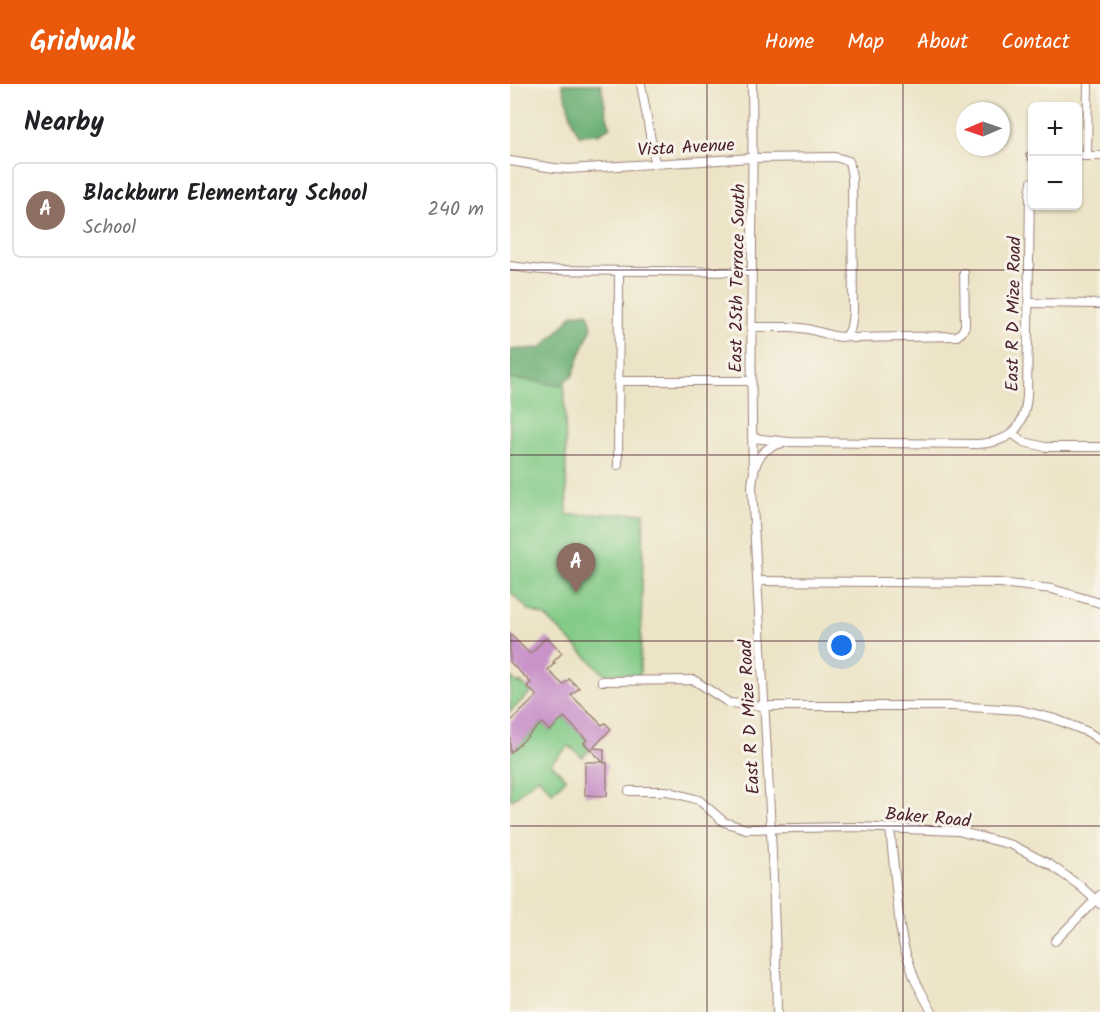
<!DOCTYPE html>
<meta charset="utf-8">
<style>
body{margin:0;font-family:Kalam,sans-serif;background:#f2f2f2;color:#202124}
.controls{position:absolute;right:18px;top:18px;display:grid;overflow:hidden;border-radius:9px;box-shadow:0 2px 4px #0004}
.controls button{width:54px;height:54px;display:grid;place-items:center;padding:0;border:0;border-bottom:2px solid #e0e0e0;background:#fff;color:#202124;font:30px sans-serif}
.compass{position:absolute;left:446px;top:18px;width:54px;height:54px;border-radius:50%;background:#fff;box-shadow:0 2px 4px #0004;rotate:268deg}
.you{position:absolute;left:332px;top:562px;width:21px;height:21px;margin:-15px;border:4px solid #fff;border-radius:50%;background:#1a73e8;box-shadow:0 0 0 9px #1a73e833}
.badge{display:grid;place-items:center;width:39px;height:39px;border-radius:50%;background:#ea580c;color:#fff;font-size:20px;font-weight:700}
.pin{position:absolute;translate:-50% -50px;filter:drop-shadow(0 2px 3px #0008)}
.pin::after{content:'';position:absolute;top:32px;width:21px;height:18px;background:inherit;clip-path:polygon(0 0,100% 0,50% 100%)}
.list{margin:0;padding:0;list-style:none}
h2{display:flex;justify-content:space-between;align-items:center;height:78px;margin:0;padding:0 24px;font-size:26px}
h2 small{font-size:20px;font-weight:400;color:#757577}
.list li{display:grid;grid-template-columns:39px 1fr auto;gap:18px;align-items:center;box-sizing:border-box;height:96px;margin:0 12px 12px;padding:0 12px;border:2px solid #e0e0e0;border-radius:9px}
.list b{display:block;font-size:22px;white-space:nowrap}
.list p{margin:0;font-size:20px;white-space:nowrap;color:#757577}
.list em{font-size:20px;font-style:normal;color:#757577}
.map{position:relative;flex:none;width:590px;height:928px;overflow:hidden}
header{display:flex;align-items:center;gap:36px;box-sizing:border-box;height:84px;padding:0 30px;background:#ea580c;color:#fff}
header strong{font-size:28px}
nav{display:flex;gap:33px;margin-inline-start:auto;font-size:21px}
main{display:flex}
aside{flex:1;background:#fff}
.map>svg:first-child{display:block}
.green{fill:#83cb87;stroke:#667559;stroke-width:1.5}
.forest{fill:#6aaf74;stroke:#5a6750;stroke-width:1.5}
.building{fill:#c993c9}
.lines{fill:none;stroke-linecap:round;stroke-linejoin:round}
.service-casing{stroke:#9c8279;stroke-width:7}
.minor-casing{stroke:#9c8279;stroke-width:10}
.service{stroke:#fff;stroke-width:4}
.minor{stroke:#fff;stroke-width:8}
.grid{fill:none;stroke:#4a1f2b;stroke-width:1.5;stroke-opacity:0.55}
.labels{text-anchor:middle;stroke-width:6;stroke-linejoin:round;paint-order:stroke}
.street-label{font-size:18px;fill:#4a1f2b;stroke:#f7f3e8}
</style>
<header>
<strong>Gridwalk</strong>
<nav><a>Home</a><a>Map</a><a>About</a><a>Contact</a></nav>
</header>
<main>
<aside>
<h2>Nearby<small></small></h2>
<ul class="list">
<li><span class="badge" style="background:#8d6e63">A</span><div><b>Blackburn Elementary School</b><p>School</p></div><em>240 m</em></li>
</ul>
</aside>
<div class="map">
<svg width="590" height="928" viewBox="0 0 590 928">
<rect width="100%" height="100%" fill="#f7f3e8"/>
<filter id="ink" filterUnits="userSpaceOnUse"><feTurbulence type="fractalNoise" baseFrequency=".0167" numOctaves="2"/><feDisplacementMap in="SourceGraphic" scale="12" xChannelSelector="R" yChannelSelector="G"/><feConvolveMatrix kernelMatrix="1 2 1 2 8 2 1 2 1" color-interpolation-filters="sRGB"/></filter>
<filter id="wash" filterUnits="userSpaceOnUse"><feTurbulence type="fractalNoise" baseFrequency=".008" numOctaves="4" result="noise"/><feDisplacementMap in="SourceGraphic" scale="24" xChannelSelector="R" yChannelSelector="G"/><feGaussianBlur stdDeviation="1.35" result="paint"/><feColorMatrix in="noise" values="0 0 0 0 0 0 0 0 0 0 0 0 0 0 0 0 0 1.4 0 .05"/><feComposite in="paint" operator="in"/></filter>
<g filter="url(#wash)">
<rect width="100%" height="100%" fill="#ede4c7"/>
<!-- green -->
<g class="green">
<polygon points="54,279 57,431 134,429 130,591 96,590 91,587 36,533 19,526 0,508 0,281"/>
<polygon points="0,592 8,600 10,598 21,608 0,628"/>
<polygon points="40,619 77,656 74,659 80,666 72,673 59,662 41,679 56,695 42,708 28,693 2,716 0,714 0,669 32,639 40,647 49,638"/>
</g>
<!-- forest -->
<g class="forest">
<polygon points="52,0 91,0 96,28 100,43 88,50 69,51 63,39"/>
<polygon points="78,228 82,243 70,271 63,291 48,302 27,297 0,295 0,266 31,264 46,250 63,230"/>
</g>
<g id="blocks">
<!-- building -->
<polygon class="building" points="0,550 20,570 37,553 52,569 43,578 45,579 38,586 53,601 59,595 69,604 61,611 92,641 95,639 101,645 83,664 94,665 94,679 97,679 97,712 75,711 75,678 93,678 74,659 77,656 54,633 40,647 32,639 0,669 0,638 27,612 17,602 21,599 0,578"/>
</g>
</g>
<g filter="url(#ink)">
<use href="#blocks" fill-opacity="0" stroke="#9c8279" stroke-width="1.5"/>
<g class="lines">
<defs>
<polyline id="service" points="519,71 522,76"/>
<g id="minor">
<polyline points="131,0 145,79"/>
<path d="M242,0C244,128 239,256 243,383"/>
<polyline points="568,72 590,72"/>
<polyline points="577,72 578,0"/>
<polyline points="0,77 44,84 58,85 243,74 325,73 339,77 342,93 343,228 341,243 337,252"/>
<polyline points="0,182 32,186 241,188"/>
<polyline points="519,219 590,220"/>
<polyline points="242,243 282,243 298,245 324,252 331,253 337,252 343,254 447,252 452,248 455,242 454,189"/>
<polyline points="109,297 240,297"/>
<polyline points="503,350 514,358 535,363 590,363"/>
<path d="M242,354L279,358L467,360C500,358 514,346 517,312L520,110L522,98"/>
<polyline points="108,381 109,187"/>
<polyline points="247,497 490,499 542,505 590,519"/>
<polyline points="92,597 184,596 219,619 254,622 441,622 510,626 545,635 578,648 590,656"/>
<polyline points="119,707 157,707 189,716 214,738 236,745 345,743 448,747 502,761 539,780 570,802 590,820"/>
<polyline points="380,744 390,843 394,863 405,896 422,928"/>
<polyline points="545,857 590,811"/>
<path d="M267,928C264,752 251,577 242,402C244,376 251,361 279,358"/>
</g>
</defs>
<!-- service casing -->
<use href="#service" class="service-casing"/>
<!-- minor casing -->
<use href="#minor" class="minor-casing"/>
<!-- service -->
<use href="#service" class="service"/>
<!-- minor -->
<use href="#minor" class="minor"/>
</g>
</g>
<!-- grid -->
<path class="grid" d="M197,0V928M393,0V928M0,186H590M0,371H590M0,557H590M0,742H590"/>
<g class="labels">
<!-- street labels -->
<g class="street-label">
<text transform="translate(176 63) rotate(-3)" y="6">Vista Avenue</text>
<text transform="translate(227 194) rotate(-89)" y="6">East 25th Terrace South</text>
<text transform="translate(503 230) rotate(-89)" y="6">East R D Mize Road</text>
<text transform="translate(239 633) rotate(-93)" y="6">East R D Mize Road</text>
<text transform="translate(418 733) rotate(5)" y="6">Baker Road</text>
</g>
</g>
</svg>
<div class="controls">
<button>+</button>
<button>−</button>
</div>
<svg class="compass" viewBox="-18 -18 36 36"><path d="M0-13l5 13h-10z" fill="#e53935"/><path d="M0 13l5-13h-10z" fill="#757577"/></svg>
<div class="you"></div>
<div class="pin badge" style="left:66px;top:509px;background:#8d6e63">A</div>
</div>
</main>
